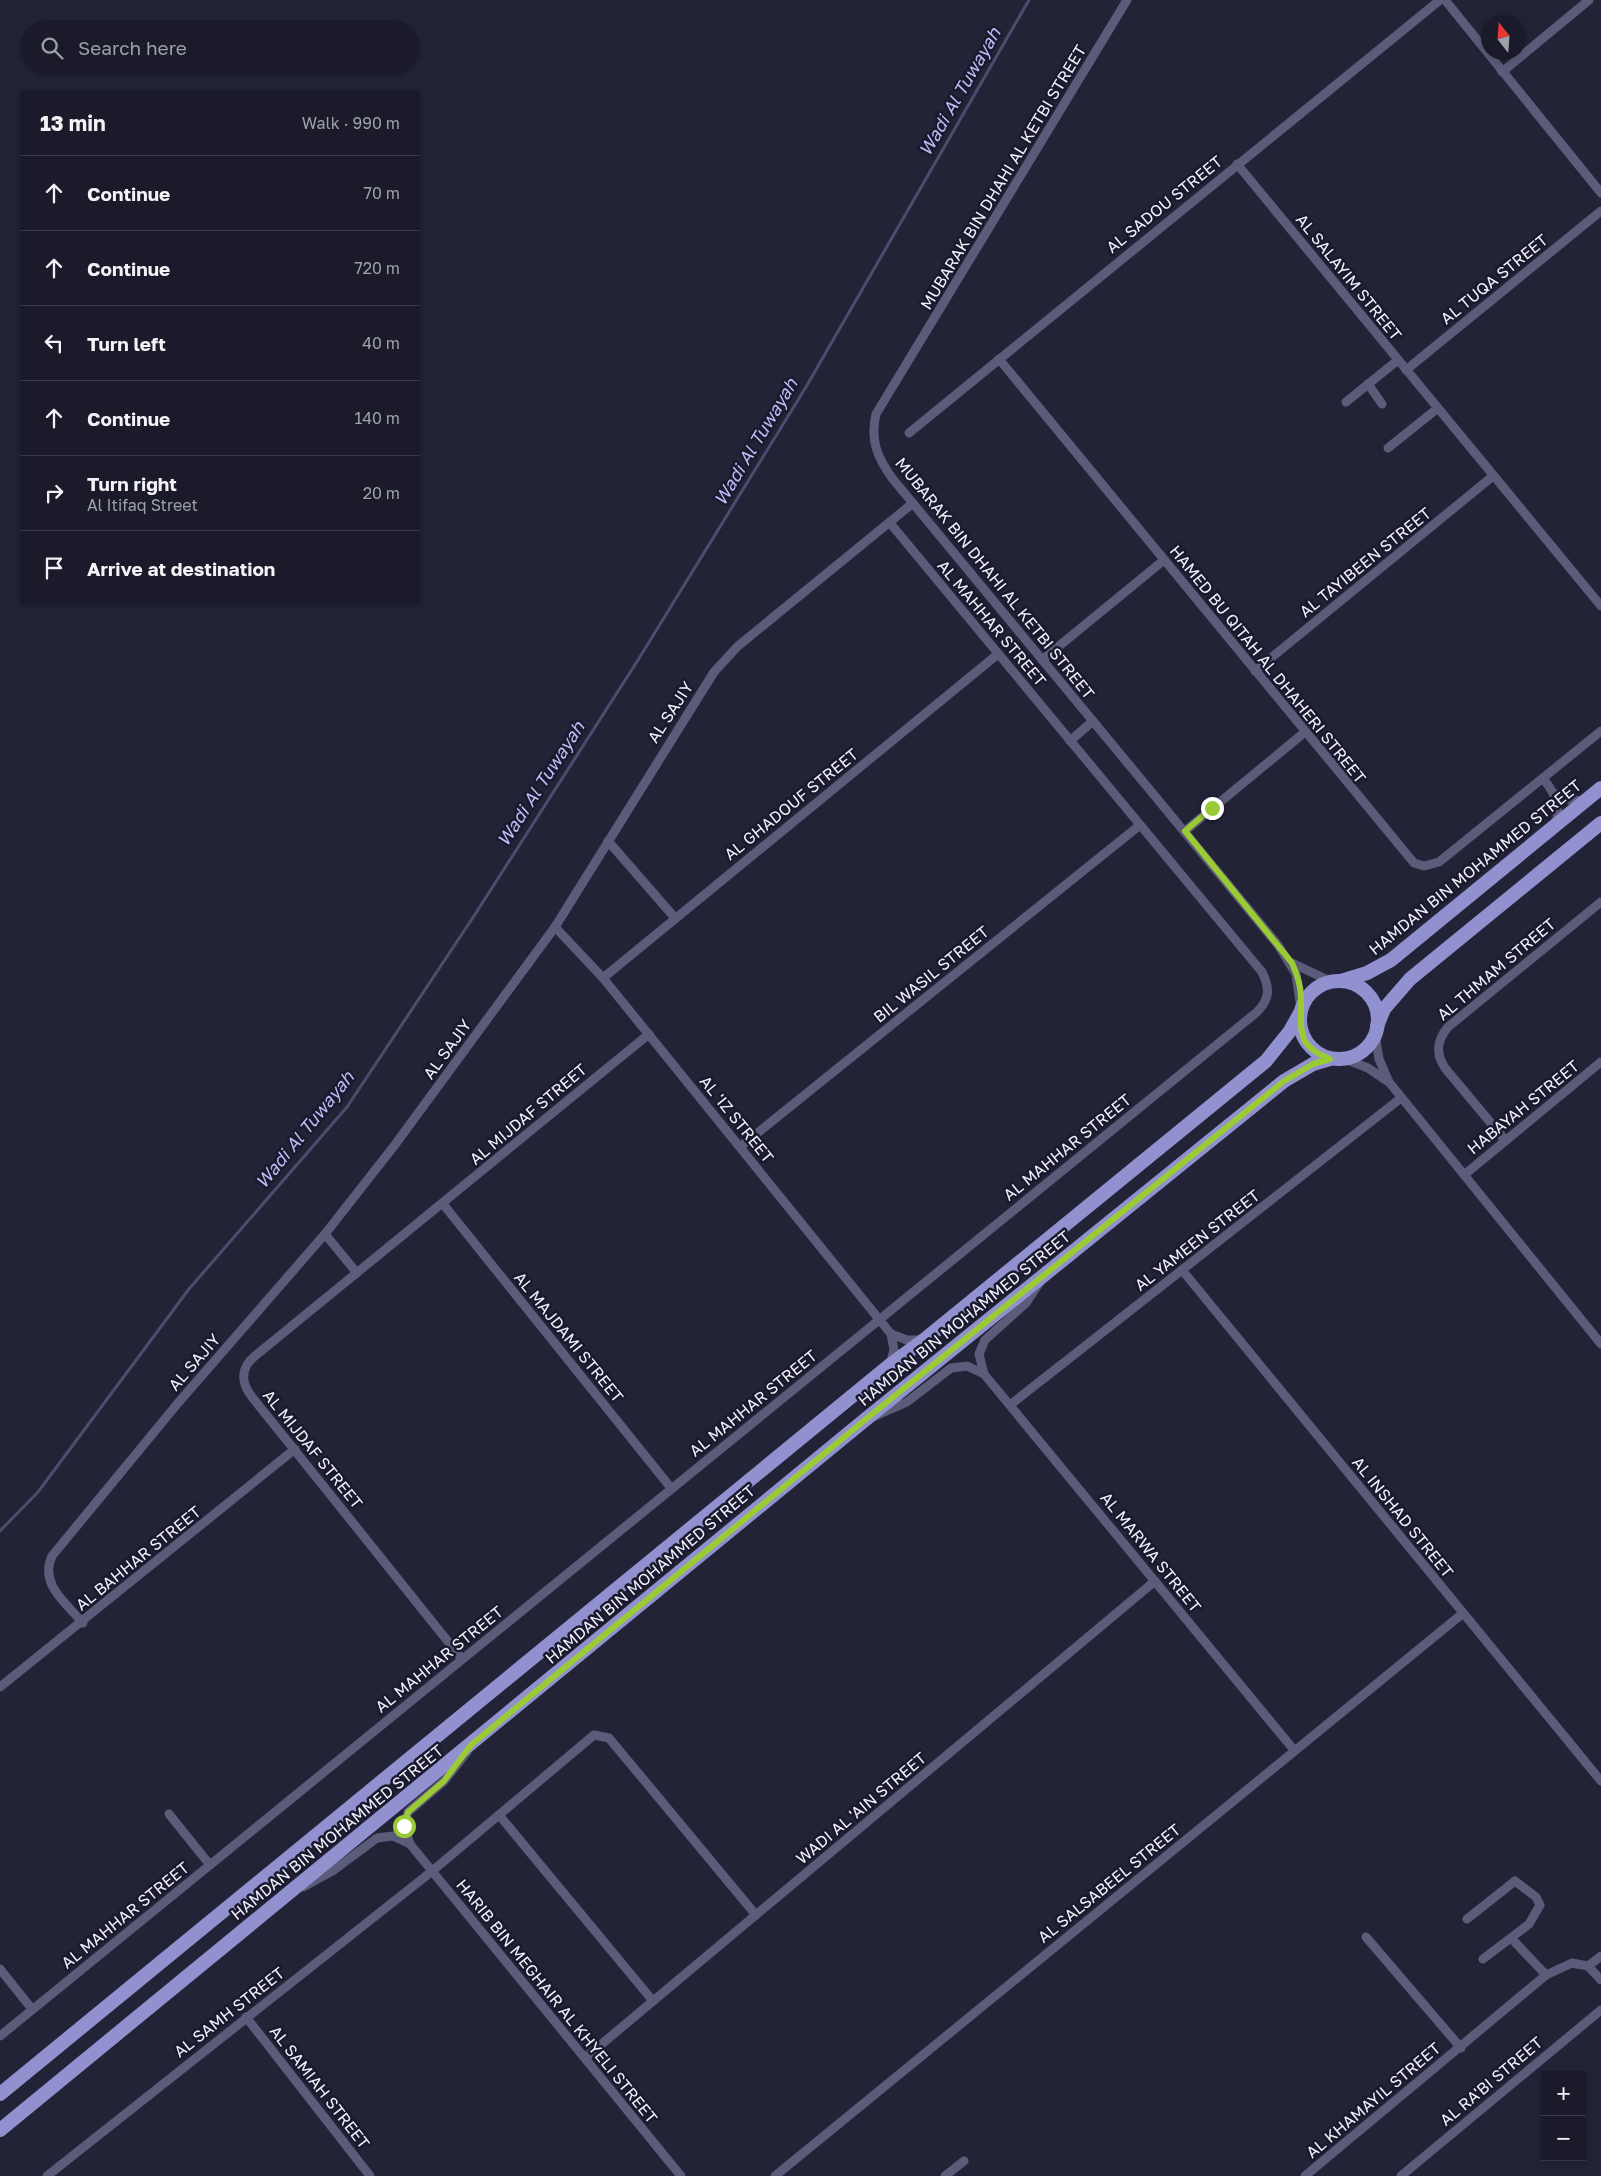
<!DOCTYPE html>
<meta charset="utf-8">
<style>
body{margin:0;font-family:"Golos Text",sans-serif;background:#272736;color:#f1f3f6}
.controls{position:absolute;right:15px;bottom:15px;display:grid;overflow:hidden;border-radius:0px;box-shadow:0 2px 8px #0003}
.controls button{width:45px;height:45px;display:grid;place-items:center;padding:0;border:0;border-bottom:1px solid #383847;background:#1a1a2a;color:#f1f3f6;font:25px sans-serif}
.compass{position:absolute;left:1481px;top:15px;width:45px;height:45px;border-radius:50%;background:#1a1a2a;box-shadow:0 2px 8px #0003;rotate:343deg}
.stop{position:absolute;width:15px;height:15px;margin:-11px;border:4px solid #9acb35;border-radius:50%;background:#fff}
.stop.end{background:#9acb35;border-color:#fff;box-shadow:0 1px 5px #0008}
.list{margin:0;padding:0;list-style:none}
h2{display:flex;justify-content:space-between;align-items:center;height:65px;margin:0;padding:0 20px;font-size:21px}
h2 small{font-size:16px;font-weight:400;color:#9fa1a8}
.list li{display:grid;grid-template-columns:32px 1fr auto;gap:15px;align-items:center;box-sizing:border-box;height:75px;padding:0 20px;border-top:1px solid #383847}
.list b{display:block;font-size:19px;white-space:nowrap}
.list p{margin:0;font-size:16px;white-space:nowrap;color:#9fa1a8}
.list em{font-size:16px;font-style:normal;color:#9fa1a8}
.icon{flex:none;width:28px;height:28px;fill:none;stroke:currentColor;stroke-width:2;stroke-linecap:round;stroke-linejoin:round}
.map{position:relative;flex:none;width:1601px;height:2176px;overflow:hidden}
.search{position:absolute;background:#1a1a2a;box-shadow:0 2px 8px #0003;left:20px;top:20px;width:400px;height:55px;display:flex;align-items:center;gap:12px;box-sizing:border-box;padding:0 18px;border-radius:28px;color:#9fa1a8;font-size:19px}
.panel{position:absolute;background:#1a1a2a;box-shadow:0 2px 8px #0003;left:20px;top:90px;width:400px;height:515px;border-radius:0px}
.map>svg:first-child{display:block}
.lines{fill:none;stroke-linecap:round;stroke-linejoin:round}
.stream{stroke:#514a6e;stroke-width:3}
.street{stroke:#5b5c7a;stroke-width:9}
.primary{stroke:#9191d0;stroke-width:14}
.route{stroke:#9acb35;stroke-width:6}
.labels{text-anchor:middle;stroke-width:5;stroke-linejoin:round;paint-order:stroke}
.street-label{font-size:16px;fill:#f1f2fd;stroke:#1a192d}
.water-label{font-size:18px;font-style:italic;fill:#bbbcf7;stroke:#1a192d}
</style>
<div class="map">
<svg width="1601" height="2176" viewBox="0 0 1601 2176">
<rect width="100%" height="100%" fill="#232338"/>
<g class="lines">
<!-- stream -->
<polyline class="stream" points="0,1531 38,1492 189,1289 347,1107 474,916 638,660 806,387 1029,0"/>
<!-- street -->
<g class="street">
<path d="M1127,0L876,414C870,440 877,457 892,478L1278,945L1296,974L1301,1009"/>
<polyline points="1445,0 1601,193"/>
<polyline points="1502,72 1589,0"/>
<polyline points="1237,164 1601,606"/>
<polyline points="999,359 1414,863 1424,866 1439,862 1601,731"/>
<polyline points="1406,370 1601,211"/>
<polyline points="1368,384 1382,404"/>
<polyline points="1346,402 1398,360"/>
<polyline points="909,433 1440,0"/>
<polyline points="1388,448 1438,408"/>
<polyline points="1042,660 1164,560"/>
<polyline points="1255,671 1493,476"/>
<polyline points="1070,741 1093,721"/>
<path d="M1543,778C1555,794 1561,804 1556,824"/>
<polyline points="1556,794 1570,800 1585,801"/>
<polyline points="1185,831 1305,732"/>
<polyline points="608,841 675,918"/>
<polyline points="555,927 603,978 891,1334 894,1350 890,1365"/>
<polyline points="1292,963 1332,982"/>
<polyline points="603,978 998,654"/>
<polyline points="1375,1034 1379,1059 1389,1082 1601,1344"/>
<polyline points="1345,1059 1368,1068 1387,1081"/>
<path d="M1505,1140L1445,1068C1435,1053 1437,1040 1448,1027L1601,902"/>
<polyline points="740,1147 1140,825"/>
<polyline points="1464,1175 1601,1062"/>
<polyline points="443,1204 671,1488"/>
<polyline points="325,1234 357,1273"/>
<polyline points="1182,1270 1601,1781"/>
<polyline points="1040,1282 1026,1303 985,1340 979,1354 984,1374 1294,1750"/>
<polyline points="891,1334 907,1340 924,1340"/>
<polyline points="1010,1405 1401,1098"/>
<polyline points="873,1417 907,1402 951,1368 967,1366 984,1374"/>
<path d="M83,1623C66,1603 39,1584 52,1556L178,1403L325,1234L394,1146L555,927L714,672L738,646L913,503"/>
<path d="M462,1659L252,1397C241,1383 240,1368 255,1356L649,1034"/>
<polyline points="0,1687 295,1449"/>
<polyline points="467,1752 444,1781 408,1812 404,1826 410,1844 681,2176"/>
<polyline points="169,1814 210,1865"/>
<polyline points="499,1815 653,2001"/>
<polyline points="303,1887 334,1870 377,1838 393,1836 410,1844"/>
<polyline points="1467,1919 1515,1881 1536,1897 1540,1905 1529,1924 1483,1959"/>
<polyline points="1366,1937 1461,2048"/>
<polyline points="1511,1938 1546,1975"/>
<polyline points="1588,1966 1601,1980"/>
<polyline points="1588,1966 1601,1956"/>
<polyline points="0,1969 32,2009"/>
<polyline points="246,2017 370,2176"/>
<path d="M0,2036L1257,1012C1270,999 1270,988 1262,972L890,523"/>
<polyline points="585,2058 1155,1581"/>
<polyline points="47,2176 431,1872 594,1735 609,1738 756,1915"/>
<polyline points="775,2176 1462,1614"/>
<polyline points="945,2176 964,2161"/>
<polyline points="1305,2176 1546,1975 1572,1963 1588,1966"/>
<polyline points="1401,2176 1601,2010"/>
</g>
<!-- primary -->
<g class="primary">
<polyline points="1341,981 1367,973 1391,960 1601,788"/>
<circle cx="1339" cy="1020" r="39"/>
<polyline points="1377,1026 1384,1009 1410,979 1601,823"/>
<polyline points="0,2094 890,1365 924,1340 1266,1061 1290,1031 1300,1013"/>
<polyline points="0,2130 866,1419 1284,1081 1313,1064 1330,1059"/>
</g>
</g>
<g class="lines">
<!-- route -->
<path class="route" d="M404,1826L408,1812L444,1781L471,1745L866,1419L1284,1081L1313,1064L1330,1059C1294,1045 1302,1029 1301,998C1301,985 1297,974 1292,963L1185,831L1212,808"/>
</g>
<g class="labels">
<!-- street labels -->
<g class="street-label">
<text transform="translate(1003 177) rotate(-59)" y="6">MUBARAK BIN DHAHI AL KETBI STREET</text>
<text transform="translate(1164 204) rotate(-39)" y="6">AL SADOU STREET</text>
<text transform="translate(1349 277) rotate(51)" y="6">AL SALAYIM STREET</text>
<text transform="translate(1494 279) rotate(-39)" y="6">AL TUQA STREET</text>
<text transform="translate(1365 562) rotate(-39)" y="6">AL TAYIBEEN STREET</text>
<text transform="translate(995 578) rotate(51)" y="6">MUBARAK BIN DHAHI AL KETBI STREET</text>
<text transform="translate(992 623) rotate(50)" y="6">AL MAHHAR STREET</text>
<text transform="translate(1268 664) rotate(51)" y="6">HAMED BU QITAH AL DHAHERI STREET</text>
<text transform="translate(670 712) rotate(-57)" y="6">AL SAJIY</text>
<text transform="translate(791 804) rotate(-39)" y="6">AL GHADOUF STREET</text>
<text transform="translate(1475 867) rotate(-39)" y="6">HAMDAN BIN MOHAMMED STREET</text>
<text transform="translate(1496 969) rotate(-40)" y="6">AL THMAM STREET</text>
<text transform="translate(931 974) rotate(-39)" y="6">BIL WASIL STREET</text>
<text transform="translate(447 1049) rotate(-54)" y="6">AL SAJIY</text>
<text transform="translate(1523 1107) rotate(-39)" y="6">HABAYAH STREET</text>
<text transform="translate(528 1114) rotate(-40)" y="6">AL MIJDAF STREET</text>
<text transform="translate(737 1119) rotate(51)" y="6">AL 'IZ STREET</text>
<text transform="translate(1067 1147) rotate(-39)" y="6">AL MAHHAR STREET</text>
<text transform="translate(1197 1240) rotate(-38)" y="6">AL YAMEEN STREET</text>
<text transform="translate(964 1318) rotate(-39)" y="6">HAMDAN BIN MOHAMMED STREET</text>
<text transform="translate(569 1337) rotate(51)" y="6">AL MAJDAMI STREET</text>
<text transform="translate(194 1362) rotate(-49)" y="6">AL SAJIY</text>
<text transform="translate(753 1403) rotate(-39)" y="6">AL MAHHAR STREET</text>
<text transform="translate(313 1449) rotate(51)" y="6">AL MIJDAF STREET</text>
<text transform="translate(1403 1517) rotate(51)" y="6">AL INSHAD STREET</text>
<text transform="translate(1151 1552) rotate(51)" y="6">AL MARWA STREET</text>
<text transform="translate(138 1558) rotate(-39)" y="6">AL BAHHAR STREET</text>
<text transform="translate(650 1574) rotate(-40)" y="6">HAMDAN BIN MOHAMMED STREET</text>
<text transform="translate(439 1659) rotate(-39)" y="6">AL MAHHAR STREET</text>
<text transform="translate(861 1808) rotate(-40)" y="6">WADI AL 'AIN STREET</text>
<text transform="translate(337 1832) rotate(-39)" y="6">HAMDAN BIN MOHAMMED STREET</text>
<text transform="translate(1109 1883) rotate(-39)" y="6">AL SALSABEEL STREET</text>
<text transform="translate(125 1915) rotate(-39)" y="6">AL MAHHAR STREET</text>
<text transform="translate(557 2001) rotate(51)" y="6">HARIB BIN MEGHAIR AL KHYELI STREET</text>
<text transform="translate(229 2012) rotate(-38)" y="6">AL SAMH STREET</text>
<text transform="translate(1491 2081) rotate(-40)" y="6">AL RA'BI STREET</text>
<text transform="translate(320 2087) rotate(52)" y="6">AL SAMIAH STREET</text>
<text transform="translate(1373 2100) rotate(-40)" y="6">AL KHAMAYIL STREET</text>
</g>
<!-- water labels -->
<g class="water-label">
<text transform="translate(960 92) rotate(-60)" y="6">Wadi Al Tuwayah</text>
<text transform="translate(756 442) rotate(-59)" y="6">Wadi Al Tuwayah</text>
<text transform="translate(541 784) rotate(-57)" y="6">Wadi Al Tuwayah</text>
<text transform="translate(305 1130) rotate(-51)" y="6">Wadi Al Tuwayah</text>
</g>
</g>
</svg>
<div class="controls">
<button>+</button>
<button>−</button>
</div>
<svg class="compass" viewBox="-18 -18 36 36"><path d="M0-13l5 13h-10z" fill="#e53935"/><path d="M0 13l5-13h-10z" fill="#9fa1a8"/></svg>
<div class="stop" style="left:404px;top:1826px"></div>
<div class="stop end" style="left:1212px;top:808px"></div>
<div class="search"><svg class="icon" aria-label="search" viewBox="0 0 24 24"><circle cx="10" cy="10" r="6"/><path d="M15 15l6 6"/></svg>Search here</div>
<section class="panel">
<h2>13 min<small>Walk · 990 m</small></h2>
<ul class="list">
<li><svg class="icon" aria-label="ahead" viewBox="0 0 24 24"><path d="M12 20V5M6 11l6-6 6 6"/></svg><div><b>Continue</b></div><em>70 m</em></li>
<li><svg class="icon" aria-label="ahead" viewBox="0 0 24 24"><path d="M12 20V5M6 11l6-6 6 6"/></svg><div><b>Continue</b></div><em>720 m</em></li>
<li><svg class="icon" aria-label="left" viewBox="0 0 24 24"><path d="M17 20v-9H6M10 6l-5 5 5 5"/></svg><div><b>Turn left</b></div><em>40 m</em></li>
<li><svg class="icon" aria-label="ahead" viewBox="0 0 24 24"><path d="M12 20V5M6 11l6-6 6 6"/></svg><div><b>Continue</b></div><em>140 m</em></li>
<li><svg class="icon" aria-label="right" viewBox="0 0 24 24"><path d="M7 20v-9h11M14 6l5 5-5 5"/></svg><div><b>Turn right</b><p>Al Itifaq Street</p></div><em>20 m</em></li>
<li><svg class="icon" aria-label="arrive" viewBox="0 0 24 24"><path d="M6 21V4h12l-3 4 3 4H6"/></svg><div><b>Arrive at destination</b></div></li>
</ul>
</section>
</div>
